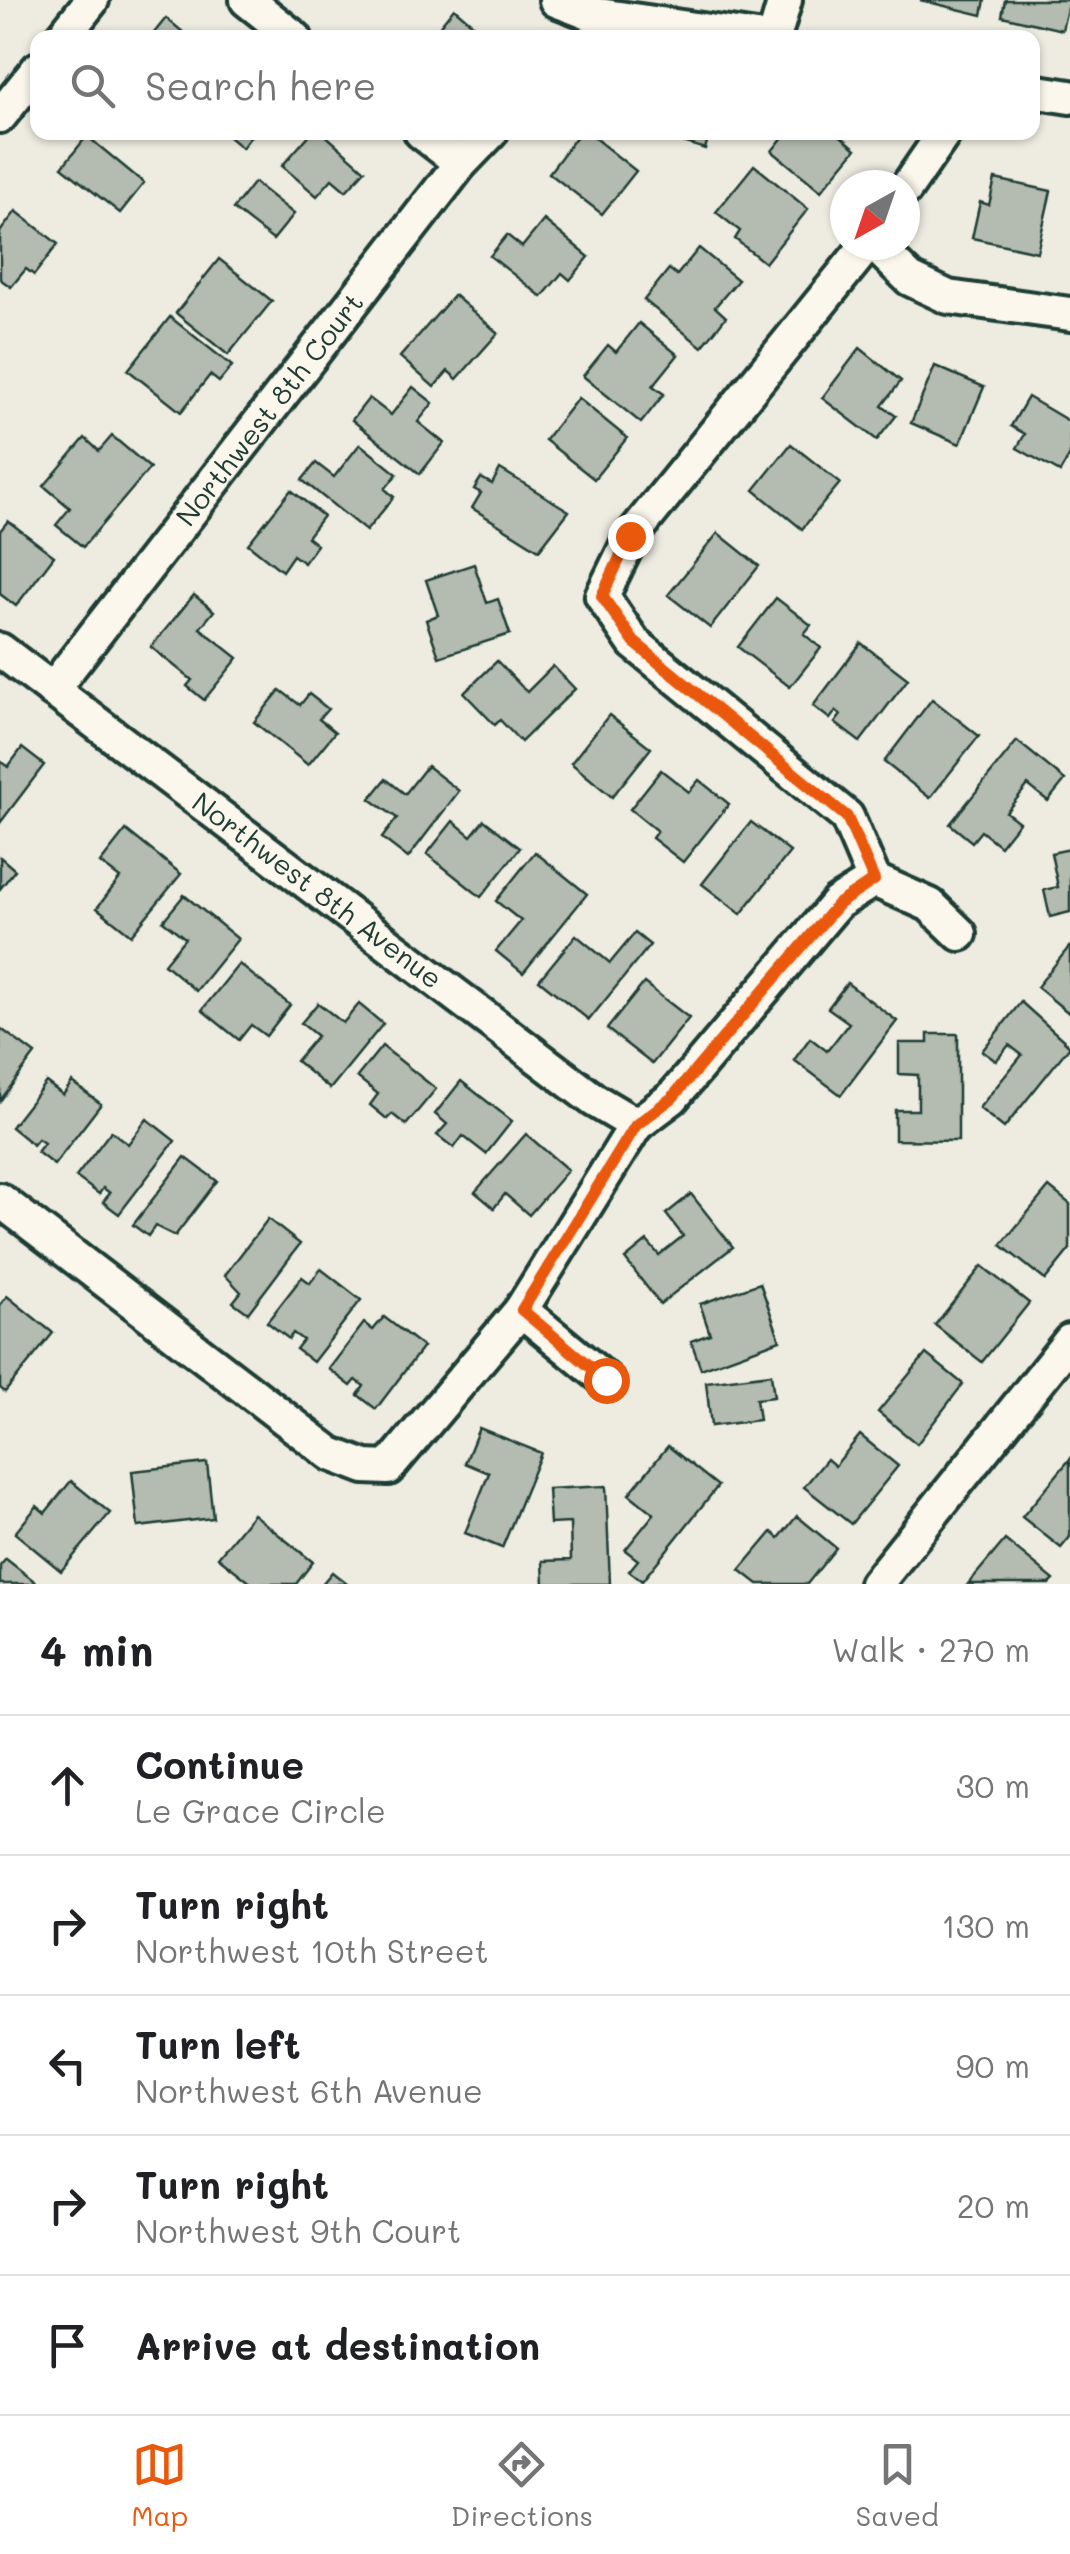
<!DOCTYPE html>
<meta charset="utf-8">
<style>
body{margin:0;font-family:Mali,sans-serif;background:#f2f2f2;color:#202124}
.compass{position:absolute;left:830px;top:170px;width:90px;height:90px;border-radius:50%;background:#fff;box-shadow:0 2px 8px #0004;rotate:220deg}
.stop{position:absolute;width:30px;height:30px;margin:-22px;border:8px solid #ea580c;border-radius:50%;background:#fff}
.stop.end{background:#ea580c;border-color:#fff;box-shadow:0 2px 10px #0008}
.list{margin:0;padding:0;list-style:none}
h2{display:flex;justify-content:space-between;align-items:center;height:130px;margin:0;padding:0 40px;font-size:42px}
h2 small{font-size:32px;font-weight:400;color:#757577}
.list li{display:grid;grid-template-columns:65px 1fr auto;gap:30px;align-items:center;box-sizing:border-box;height:140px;padding:0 40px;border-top:2px solid #e0e0e0}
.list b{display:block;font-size:38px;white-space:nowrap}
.list p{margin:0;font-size:32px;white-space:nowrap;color:#757577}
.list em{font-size:32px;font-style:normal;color:#757577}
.icon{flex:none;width:55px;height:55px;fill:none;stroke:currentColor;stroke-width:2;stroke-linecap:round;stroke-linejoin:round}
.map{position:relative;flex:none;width:1070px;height:1584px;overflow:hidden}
.search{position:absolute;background:#fff;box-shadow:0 2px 8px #0004;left:30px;right:30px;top:30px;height:110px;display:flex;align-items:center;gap:25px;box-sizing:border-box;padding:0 35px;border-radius:20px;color:#757577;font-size:38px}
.sheet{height:830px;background:#fff}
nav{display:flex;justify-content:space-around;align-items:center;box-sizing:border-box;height:140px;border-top:2px solid #e0e0e0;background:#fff;font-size:28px;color:#757577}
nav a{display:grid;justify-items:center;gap:5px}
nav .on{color:#ea580c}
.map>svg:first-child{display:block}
.building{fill:#b4bbb0;stroke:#1f3d34;stroke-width:2.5}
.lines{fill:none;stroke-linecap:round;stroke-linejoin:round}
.minor-casing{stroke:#1f3d34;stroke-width:40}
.minor{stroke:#fbf7ec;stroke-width:32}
.route{stroke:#ea580c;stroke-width:12}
.labels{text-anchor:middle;stroke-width:10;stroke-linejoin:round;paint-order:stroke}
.street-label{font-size:28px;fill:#1f3d34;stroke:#fbf7ec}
</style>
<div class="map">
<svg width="1070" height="1584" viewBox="0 0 1070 1584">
<rect width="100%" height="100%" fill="#eeece1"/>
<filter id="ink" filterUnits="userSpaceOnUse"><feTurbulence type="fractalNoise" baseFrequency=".01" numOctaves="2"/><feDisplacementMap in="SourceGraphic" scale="20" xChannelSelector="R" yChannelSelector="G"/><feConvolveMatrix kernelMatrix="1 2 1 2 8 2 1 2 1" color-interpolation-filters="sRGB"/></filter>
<g filter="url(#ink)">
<!-- building -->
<g class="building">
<polygon points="920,0 985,0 982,15"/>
<polygon points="1005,0 1069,0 1062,30 1002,16"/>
<polygon points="454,8 489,38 430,38"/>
<polygon points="166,18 190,38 150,38"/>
<polygon points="223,132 254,132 242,148"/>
<polygon points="312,132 322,132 365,170 346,191 332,179 317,196 282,166"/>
<polygon points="580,132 587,132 636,171 602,214 549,173"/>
<polygon points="651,132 710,132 705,149"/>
<polygon points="787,132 836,132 856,149 821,191 772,151"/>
<polygon points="87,136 144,183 120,213 62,167"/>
<polygon points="754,165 808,209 765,263 735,239 740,231 716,212"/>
<polygon points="995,179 1051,191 1037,252 972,238 980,202 989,205"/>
<polygon points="254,182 294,214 273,240 233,209"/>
<polygon points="16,211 58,244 34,275 26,269 11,287 0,279 0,232"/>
<polygon points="544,220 589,257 570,280 562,273 542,297 490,256 507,235 522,247"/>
<polygon points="699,248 738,280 715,307 726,317 702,347 644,300 669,269 677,275"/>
<polygon points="219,259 272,301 228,355 176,313"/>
<polygon points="454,295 498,333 457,379 448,371 434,387 400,357"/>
<polygon points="170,317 232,366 219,382 210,375 181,412 128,370"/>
<polygon points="639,323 678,355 653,386 664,394 641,423 583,376 608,345 616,352"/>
<polygon points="860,348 901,381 882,406 896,416 877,440 822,398"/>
<polygon points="935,366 984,387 960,444 911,423"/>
<polygon points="413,387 433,403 418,422 444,443 420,474 352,420 369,398 391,415"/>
<polygon points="1028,397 1070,422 1070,455 1060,472 1017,448 1025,434 1011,426"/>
<polygon points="578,398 627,438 594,479 545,440"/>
<polygon points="112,436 150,468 83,547 56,525 70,508 44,486 85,438 99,451"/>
<polygon points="360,444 397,474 385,489 394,497 366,531 302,480 316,463 334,477"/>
<polygon points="791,444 840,483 802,529 754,490"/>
<polygon points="500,469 569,511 539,550 472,508 481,493 474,489 481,478 492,484"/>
<polygon points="291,490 323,516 307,537 317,545 304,563 293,555 282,571 248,544"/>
<polygon points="8,521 54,556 16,606 0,594 0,531"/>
<polygon points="718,533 759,566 710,628 668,595"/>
<polygon points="474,564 487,603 498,599 510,634 439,657 426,620 438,615 426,580"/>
<polygon points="194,595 214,611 200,628 238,658 204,700 187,686 192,680 151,647"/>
<polygon points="776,598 811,625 804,634 821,648 790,687 738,647"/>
<polygon points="861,643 908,679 860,742 835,723 841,715 836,711 830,719 813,706"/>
<polygon points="497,661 527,692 553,666 575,689 521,742 500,720 495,725 464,693"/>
<polygon points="280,690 300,705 309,694 328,709 319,719 335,732 308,765 254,722"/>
<polygon points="932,699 979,736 930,798 884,762"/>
<polygon points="609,715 651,748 612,797 571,763"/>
<polygon points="1017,741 1065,780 1048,801 1028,785 1006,812 1019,822 1000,846 981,831 972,842 950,824"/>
<polygon points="22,748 44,765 0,823 0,761 8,767"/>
<polygon points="427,766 459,791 408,858 382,838 397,818 370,799 386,779 405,794"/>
<polygon points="661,770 689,792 699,780 729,804 683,862 652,838 657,831 630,809"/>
<polygon points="484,820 520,848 481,897 427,854 453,821 471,836"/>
<polygon points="751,822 790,852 741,914 702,884"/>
<polygon points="126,830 181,874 131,935 97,908 120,878 100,863"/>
<polygon points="1070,849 1070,912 1050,917 1044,890 1058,887 1051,853"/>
<polygon points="535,852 587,894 523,973 496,951 521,921 496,901"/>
<polygon points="0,857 15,870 0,889"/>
<polygon points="184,895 238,939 196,991 164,964 185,938 163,921"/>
<polygon points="635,933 650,945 589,1020 539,980 576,935 610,963"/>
<polygon points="1069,947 1070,948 1070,1014 1037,987"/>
<polygon points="239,964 290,1005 266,1036 251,1025 239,1040 202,1010"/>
<polygon points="644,983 689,1018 652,1064 607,1029"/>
<polygon points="847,983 897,1021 841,1095 794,1060 810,1038 827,1051 849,1023 828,1008"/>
<polygon points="1021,1002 1070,1046 1004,1128 979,1108 1022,1055 1009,1045 996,1061 982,1051"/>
<polygon points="318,1003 343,1023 359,1004 383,1024 330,1089 296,1061 317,1036 301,1023"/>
<polygon points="0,1028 35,1054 0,1101"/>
<polygon points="928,1034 958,1034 958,1141 895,1140 895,1110 918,1110 918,1075 899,1074 899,1043 928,1043"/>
<polygon points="382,1046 436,1089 406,1125 392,1114 387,1119 370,1105 378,1094 357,1077"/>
<polygon points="461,1081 512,1121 486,1154 463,1136 454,1148 437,1135 447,1124 435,1114"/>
<polygon points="46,1082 63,1095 72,1082 101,1104 54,1165 37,1152 44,1143 38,1139 33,1145 11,1127"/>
<polygon points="147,1119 175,1141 119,1214 103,1202 110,1193 103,1188 99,1194 76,1177 111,1131 128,1144"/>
<polygon points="526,1134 568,1170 529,1215 505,1194 494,1208 475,1192"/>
<polygon points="185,1157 217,1181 175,1236 155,1226 148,1236 133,1225"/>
<polygon points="1049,1187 1070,1204 1070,1249 1045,1280 1001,1245"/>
<polygon points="691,1194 733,1247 660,1304 625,1259 647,1241 659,1255 683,1236 666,1214"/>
<polygon points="268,1219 300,1244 248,1313 233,1302 241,1292 225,1275"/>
<polygon points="982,1266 1029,1303 982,1362 935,1325"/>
<polygon points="321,1269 361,1300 313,1362 296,1349 303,1340 293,1333 289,1339 267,1322 302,1277 310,1283"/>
<polygon points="760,1283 780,1340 701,1369 691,1341 710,1334 700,1304"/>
<polygon points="7,1296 53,1333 5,1392 0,1388 0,1305"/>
<polygon points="384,1317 423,1347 376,1409 358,1395 364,1386 356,1380 351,1386 329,1369 364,1323 373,1330"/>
<polygon points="926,1354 963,1384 917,1444 878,1412"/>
<polygon points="771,1374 774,1397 756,1399 759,1420 711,1426 706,1382"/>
<polygon points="479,1428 541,1453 502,1548 465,1533 489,1473 465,1463"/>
<polygon points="860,1435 898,1466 851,1524 804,1487 827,1459 835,1466"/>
<polygon points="668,1446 718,1486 642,1581 629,1571 638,1560 625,1550 654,1514 629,1494"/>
<polygon points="1070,1459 1070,1537 1061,1548 1022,1517"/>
<polygon points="207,1463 213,1518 138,1527 132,1471"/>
<polygon points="71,1481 110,1513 61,1571 15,1533 37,1506 45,1513"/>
<polygon points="606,1486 610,1584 544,1584 543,1561 571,1560 570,1523 550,1524 548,1489"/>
<polygon points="253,1514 313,1562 296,1584 252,1584 218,1557"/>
<polygon points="797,1516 836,1548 807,1584 758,1584 740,1570 772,1532 779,1538"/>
<polygon points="1005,1540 1054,1580 1050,1584 968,1584"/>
<polygon points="6,1559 38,1584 0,1584 0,1566"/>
<polygon points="332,1572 347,1584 322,1584"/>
</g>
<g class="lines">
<defs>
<g id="minor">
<polyline points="247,0 295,38"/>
<polyline points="556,0 592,14 757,38"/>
<polyline points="62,38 92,0"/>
<polyline points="774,38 785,0"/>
<polyline points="1032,91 1070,97"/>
<polyline points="0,116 38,69"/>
<polyline points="421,132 461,163"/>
<polyline points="905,190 945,132"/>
<polyline points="867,245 631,537 602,596 634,643 847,817 874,880"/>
<polyline points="875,245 910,279 948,297 1070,314"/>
<path id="s1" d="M0,650L594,1100L636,1125"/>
<path id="s2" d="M52,690L461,163L491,132"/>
<polyline points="874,880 930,905 960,934"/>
<polyline points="0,1200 331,1454 365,1467 388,1468 521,1310 636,1125 672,1098 837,903 874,880"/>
<polyline points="521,1310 606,1380"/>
<polyline points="876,1584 1070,1341"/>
</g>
</defs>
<!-- minor casing -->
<use href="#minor" class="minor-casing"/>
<!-- minor -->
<use href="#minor" class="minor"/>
</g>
</g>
<g class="lines" filter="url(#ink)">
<!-- route -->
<polyline class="route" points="606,1380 522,1310 636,1125 672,1098 838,904 874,880 847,817 634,642 602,596 630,536"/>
</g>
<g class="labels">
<!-- street labels -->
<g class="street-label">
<text dy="10" stroke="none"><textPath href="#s2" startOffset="355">Northwest 8th Court</textPath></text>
<text dy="10" stroke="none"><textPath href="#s1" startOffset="398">Northwest 8th Avenue</textPath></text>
</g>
</g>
</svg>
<svg class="compass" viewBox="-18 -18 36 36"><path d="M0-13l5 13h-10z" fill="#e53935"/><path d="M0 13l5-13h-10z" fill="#757577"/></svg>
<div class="stop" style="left:606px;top:1380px"></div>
<div class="stop end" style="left:630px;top:536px"></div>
<div class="search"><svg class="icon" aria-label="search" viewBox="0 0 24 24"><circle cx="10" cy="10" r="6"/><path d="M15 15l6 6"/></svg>Search here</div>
</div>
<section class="sheet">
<h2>4 min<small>Walk · 270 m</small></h2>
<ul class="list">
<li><svg class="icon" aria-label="ahead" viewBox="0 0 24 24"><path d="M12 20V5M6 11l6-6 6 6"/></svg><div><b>Continue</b><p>Le Grace Circle</p></div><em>30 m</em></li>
<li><svg class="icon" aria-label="right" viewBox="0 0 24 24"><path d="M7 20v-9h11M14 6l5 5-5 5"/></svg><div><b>Turn right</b><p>Northwest 10th Street</p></div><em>130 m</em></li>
<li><svg class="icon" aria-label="left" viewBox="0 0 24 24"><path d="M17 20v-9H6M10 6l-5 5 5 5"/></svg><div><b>Turn left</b><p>Northwest 6th Avenue</p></div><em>90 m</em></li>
<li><svg class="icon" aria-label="right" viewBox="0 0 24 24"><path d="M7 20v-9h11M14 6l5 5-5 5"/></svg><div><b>Turn right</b><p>Northwest 9th Court</p></div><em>20 m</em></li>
<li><svg class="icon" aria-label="arrive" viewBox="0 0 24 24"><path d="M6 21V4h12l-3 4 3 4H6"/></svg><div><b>Arrive at destination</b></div></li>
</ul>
</section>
<nav>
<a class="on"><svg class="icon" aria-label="map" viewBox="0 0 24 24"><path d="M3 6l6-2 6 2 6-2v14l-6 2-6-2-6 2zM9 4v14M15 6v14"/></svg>Map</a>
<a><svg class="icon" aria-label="directions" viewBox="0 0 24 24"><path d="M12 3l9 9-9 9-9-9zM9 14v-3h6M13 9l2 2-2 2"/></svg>Directions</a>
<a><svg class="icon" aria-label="saved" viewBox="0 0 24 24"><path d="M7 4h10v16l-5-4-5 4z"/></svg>Saved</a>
</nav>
